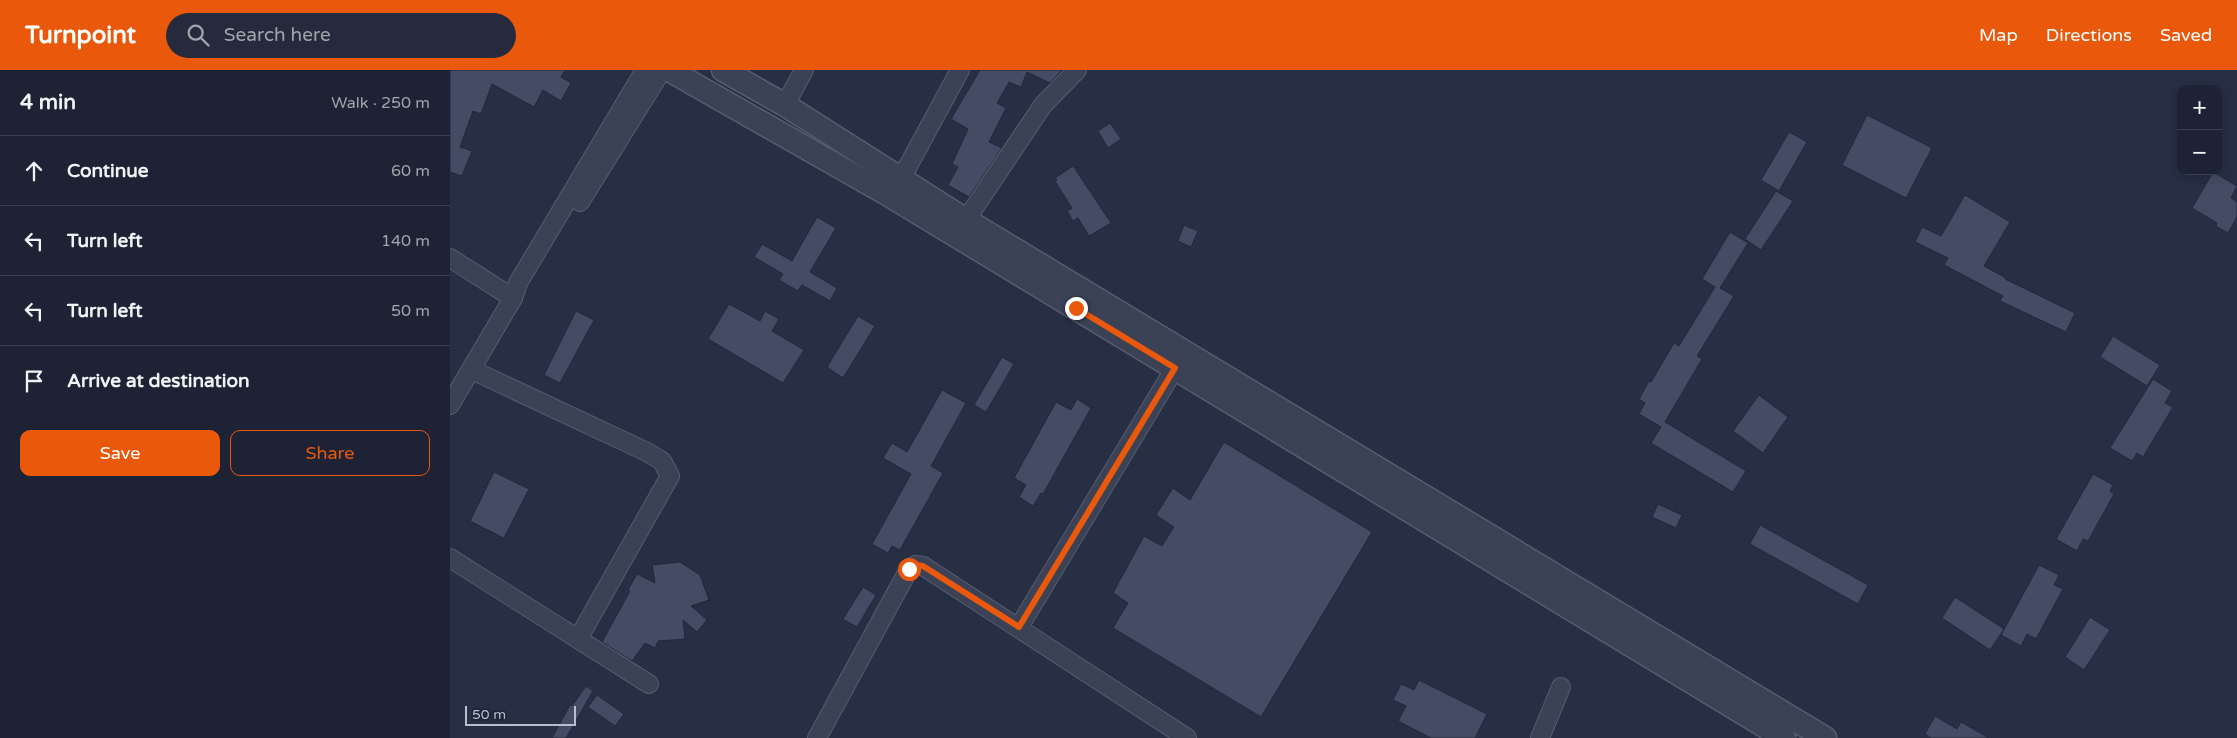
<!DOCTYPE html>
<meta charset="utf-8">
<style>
body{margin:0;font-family:"Varela Round",sans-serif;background:#252b3c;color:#f1f3f6}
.controls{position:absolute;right:15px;top:15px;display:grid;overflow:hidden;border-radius:10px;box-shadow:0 2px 12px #0003}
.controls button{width:45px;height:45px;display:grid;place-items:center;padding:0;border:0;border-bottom:1px solid #3b404f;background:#1d2334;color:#f1f3f6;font:25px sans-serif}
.scale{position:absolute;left:15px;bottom:12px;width:111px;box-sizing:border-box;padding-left:5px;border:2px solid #b9bece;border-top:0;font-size:14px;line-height:18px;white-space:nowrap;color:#b9bece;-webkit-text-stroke:4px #20263a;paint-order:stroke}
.stop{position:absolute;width:15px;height:15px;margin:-11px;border:4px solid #ea580c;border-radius:50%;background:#fff}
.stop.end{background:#ea580c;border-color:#fff;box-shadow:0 1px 5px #0008}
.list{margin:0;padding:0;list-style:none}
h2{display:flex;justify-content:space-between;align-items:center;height:65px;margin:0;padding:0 20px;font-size:21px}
h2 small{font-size:16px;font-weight:400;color:#a0a4ac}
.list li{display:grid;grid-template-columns:32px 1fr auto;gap:15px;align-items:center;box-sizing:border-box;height:70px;padding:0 20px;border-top:1px solid #3b404f}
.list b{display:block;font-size:19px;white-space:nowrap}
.list em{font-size:16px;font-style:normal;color:#a0a4ac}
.actions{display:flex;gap:10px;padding:15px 20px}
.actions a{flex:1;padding:11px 0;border:1px solid #ea580c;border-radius:10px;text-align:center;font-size:18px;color:#ea580c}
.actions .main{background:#ea580c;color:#fff}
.icon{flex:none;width:28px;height:28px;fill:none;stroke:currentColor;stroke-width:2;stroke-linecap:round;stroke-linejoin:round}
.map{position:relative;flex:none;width:1787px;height:668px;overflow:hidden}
header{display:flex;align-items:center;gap:30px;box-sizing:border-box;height:70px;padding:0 25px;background:#ea580c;color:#fff}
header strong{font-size:24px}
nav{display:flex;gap:28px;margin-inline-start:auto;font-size:18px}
.search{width:350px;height:45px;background:#252b3c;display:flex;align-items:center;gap:12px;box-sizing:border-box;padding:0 18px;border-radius:28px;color:#a0a4ac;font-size:19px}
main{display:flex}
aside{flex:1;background:#1d2334}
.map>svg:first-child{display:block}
.building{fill:#444c65;stroke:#22283c}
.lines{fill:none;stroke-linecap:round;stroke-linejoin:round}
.minor-casing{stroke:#575c6f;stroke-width:20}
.tertiary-casing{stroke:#575c6f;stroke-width:25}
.minor{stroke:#3b4255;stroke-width:18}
.tertiary{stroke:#3b4255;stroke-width:22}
.route{stroke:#ea580c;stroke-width:6}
</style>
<header>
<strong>Turnpoint</strong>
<div class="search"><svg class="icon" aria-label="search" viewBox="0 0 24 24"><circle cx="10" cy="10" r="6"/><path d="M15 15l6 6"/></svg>Search here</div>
<nav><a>Map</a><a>Directions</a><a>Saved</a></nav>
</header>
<main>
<aside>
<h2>4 min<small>Walk · 250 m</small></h2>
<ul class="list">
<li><svg class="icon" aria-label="ahead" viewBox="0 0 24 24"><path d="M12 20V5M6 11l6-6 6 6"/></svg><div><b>Continue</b></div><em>60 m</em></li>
<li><svg class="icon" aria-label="left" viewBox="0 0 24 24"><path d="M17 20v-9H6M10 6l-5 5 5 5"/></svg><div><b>Turn left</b></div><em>140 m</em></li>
<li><svg class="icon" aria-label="left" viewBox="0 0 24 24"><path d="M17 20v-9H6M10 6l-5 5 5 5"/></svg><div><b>Turn left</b></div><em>50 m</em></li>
<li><svg class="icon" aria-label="arrive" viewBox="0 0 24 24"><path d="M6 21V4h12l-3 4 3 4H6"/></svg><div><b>Arrive at destination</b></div></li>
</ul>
<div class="actions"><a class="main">Save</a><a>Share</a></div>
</aside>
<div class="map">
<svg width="1787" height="668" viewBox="0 0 1787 668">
<rect width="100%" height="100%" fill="#272f45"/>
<!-- building -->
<g class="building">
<polygon points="0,0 115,0 111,7 121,13 111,31 93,20 84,37 42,14 31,44 23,41 10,77 22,81 12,106 0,102"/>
<polygon points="530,0 612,0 600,13 577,2 571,17 559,12 547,33 556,38 539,72 552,78 519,127 498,115 508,97 502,94 518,59 501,49"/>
<polygon points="1417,45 1482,78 1456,128 1392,95"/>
<polygon points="660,53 671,69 658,78 648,61"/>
<polygon points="1339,62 1357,72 1329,121 1311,110"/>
<polygon points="623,96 661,153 639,166 628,148 623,151 617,141 622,138 605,111 607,110 605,108"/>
<polygon points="1763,102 1787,116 1781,128 1787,132 1787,147 1778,163 1766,156 1767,153 1742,138"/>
<polygon points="1326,121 1343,131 1311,180 1295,169"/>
<polygon points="1515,125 1560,152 1534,196 1556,208 1555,209 1625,243 1616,262 1550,231 1553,226 1494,195 1498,188 1465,172 1472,157 1491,166"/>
<polygon points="367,147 386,158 360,202 387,218 380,231 352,215 348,221 329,210 333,204 304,187 312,174 342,191"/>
<polygon points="734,155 748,161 741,177 728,171"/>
<polygon points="1280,162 1298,173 1270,218 1284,226 1247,286 1252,289 1215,352 1296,401 1283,422 1201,373 1211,357 1189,344 1195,333 1189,329 1199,311 1201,312 1224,273 1229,276 1265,217 1252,209"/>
<polygon points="279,234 310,251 315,241 329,249 322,261 354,280 333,313 258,269"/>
<polygon points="126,241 144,250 110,313 94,305"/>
<polygon points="408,246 425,256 393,308 377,297"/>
<polygon points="1663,266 1710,295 1697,316 1650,287"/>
<polygon points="552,287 564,294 536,342 524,335"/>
<polygon points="1703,309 1722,321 1715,333 1723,337 1693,387 1687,383 1682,391 1660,378"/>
<polygon points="492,320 516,333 481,396 493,403 450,480 442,476 438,483 422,474 461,404 433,388 442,373 457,382"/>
<polygon points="1309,325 1338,347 1313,383 1283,361"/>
<polygon points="627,329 641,338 593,424 591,423 583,436 569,427 576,415 564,408 606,332 621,340"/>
<polygon points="774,372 922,462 811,647 663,558 678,533 663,523 694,466 712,476 724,457 706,445 723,418 740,430"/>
<polygon points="44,402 79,419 54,468 20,451"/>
<polygon points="1643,404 1663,415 1660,421 1664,424 1638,471 1633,469 1627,481 1606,469"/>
<polygon points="1208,434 1232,445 1226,458 1202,447"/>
<polygon points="1310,455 1418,515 1408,534 1300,474"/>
<polygon points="230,492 250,505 259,530 241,536 257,550 247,562 233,550 235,569 208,571 205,578 195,573 182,591 152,572 180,521 178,520 187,504 205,513 202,495"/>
<polygon points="1589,495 1609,505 1604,515 1613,519 1586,569 1577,564 1571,576 1551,565"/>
<polygon points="413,517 426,525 407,557 393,549"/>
<polygon points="1505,527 1554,559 1540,580 1492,548"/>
<polygon points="1640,547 1660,560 1634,600 1615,587"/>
<polygon points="969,610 1037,644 1025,668 981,668 948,651 956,636 943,630 951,614 964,620"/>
<polygon points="136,616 143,621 116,668 102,668 120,635 122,636"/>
<polygon points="147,625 174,644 165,656 138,637"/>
<polygon points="1485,646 1507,659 1511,652 1539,668 1481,668 1475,664"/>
</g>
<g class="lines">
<defs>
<g id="minor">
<polyline points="335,35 354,0"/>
<polyline points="451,109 510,0"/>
<polyline points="130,132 212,0"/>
<polyline points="516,150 593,35 627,0"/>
<polyline points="0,188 63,228"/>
<polyline points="22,300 197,382 212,391 220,406 128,569"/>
<polyline points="0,335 63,228 68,213 195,0"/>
<polyline points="0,488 199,614"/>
<polyline points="569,557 725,298"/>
<polyline points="367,668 459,499 465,495 473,496 737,668"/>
<polyline points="1090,668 1111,617"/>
</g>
<g id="tertiary">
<polyline points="219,0 442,127 1334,668"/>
<polyline points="273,0 335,35 516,150 1375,668"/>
</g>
</defs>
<!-- minor casing -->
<use href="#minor" class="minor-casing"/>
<!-- tertiary casing -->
<use href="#tertiary" class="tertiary-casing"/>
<!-- minor -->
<use href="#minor" class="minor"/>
<!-- tertiary -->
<use href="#tertiary" class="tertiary"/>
</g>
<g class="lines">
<!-- route -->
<polyline class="route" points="459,499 465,495 473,496 569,557 725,298 626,238"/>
</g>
</svg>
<div class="controls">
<button>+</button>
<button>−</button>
</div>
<div class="scale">50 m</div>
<div class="stop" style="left:459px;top:499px"></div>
<div class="stop end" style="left:626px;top:238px"></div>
</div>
</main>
